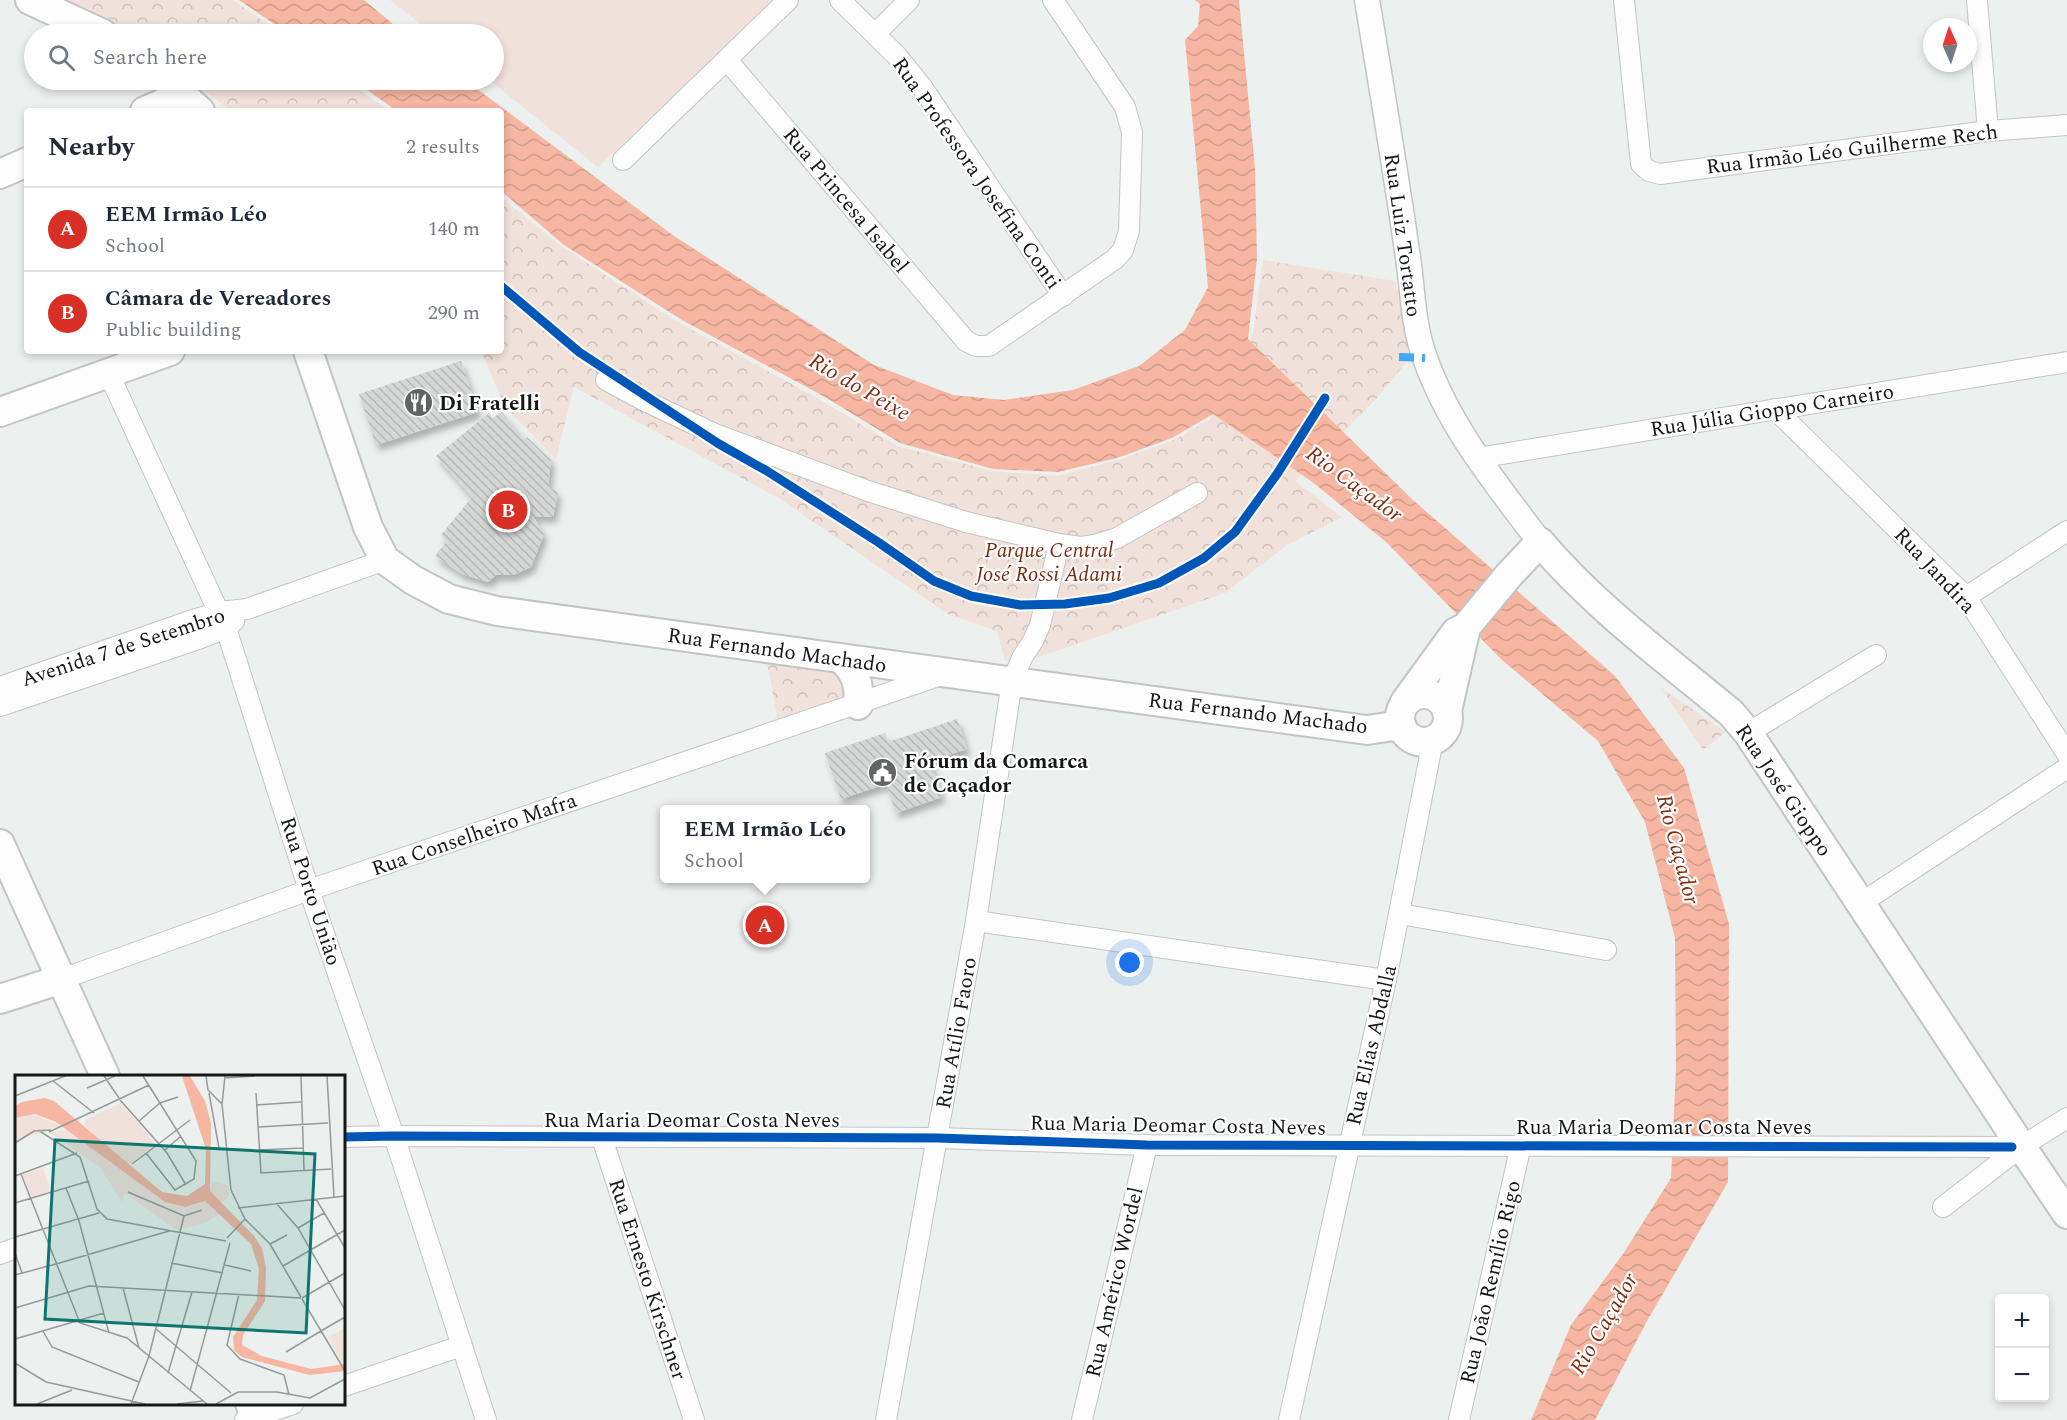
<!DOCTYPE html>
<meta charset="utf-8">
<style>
body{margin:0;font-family:Spectral,serif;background:#f2f2f3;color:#1f2937}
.controls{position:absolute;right:18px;bottom:18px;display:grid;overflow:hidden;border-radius:6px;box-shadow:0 3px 9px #0003}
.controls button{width:54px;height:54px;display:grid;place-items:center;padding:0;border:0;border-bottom:2px solid #e0e1e3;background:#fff;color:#1f2937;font:30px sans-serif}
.compass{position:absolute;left:1923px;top:18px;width:54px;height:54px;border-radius:50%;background:#fff;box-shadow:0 3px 9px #0003;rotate:357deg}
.you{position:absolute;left:1130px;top:963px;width:21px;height:21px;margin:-15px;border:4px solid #fff;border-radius:50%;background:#1a73e8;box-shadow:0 0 0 9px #1a73e833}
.badge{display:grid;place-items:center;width:39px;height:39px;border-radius:50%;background:#d93025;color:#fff;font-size:20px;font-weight:700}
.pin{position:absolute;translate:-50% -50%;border:3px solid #fff;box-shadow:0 2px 6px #0006}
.popup{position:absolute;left:660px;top:805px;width:210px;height:78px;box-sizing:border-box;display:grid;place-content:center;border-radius:6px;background:#fff;filter:drop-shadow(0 2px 4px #0005);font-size:20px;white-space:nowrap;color:#747a83}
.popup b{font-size:22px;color:#1f2937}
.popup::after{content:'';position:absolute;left:50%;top:100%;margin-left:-12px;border:12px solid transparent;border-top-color:#fff}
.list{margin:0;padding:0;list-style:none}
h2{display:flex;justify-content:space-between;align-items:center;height:78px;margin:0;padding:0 24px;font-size:26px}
h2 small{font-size:20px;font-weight:400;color:#747a83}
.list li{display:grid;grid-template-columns:39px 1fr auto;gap:18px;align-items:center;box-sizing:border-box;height:84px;padding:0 24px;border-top:2px solid #e0e1e3}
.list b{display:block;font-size:22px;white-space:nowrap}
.list p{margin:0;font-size:20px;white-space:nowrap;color:#747a83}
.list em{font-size:20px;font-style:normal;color:#747a83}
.icon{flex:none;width:33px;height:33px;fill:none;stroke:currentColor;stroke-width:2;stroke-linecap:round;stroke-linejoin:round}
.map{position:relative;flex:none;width:2067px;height:1420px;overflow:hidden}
.search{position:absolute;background:#fff;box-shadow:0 3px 9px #0003;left:24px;top:24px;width:480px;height:66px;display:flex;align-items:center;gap:15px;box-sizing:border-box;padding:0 21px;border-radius:33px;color:#747a83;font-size:22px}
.panel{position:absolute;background:#fff;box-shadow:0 3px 9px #0003;left:24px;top:108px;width:480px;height:246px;border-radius:6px}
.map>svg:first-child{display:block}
.forest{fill:url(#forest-crowns)}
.pitch{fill:#f1e1db}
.water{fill:url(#water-waves)}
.building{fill:url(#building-back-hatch);filter:url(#shadow)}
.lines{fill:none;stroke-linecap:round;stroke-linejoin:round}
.minor-casing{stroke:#c2c5c4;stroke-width:22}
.tertiary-casing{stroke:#c2c5c4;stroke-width:27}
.secondary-casing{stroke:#c2c5c4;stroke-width:32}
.minor{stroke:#fcfdfc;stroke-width:20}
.tertiary{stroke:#fcfdfc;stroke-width:24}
.secondary{stroke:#fcfdfc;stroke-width:28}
.quiet{stroke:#3fa9f5;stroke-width:8;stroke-dasharray:15 8;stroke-linecap:butt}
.cycleway-casing{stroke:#fff;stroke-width:13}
.cycleway{stroke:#0057b8;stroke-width:9}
.labels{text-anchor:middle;stroke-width:4.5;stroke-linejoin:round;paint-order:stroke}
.street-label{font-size:21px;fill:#161818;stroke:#fff}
.poi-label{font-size:21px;font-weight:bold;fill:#161818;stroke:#fff;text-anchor:start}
.park-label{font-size:21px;font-style:italic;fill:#7d2b10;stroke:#fff}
.water-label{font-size:22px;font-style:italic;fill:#812e14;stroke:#fff}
.inset-road{fill:none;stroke:#969a98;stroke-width:1.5}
.view{fill:#0f766e;fill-opacity:0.15;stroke:#0f766e;stroke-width:3}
.inset-edge{fill:none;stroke:#161818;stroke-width:3}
</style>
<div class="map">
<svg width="2067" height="1420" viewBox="0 0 2067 1420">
<defs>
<pattern id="forest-crowns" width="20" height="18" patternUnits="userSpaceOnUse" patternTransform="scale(1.5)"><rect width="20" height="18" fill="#f1e1db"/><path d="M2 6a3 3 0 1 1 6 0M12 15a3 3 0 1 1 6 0" fill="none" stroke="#cec0bb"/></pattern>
<pattern id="water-waves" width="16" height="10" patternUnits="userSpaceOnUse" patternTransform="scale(1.5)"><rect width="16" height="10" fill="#f6b6a1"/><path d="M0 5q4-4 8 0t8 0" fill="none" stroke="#d29c8a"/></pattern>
<pattern id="building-back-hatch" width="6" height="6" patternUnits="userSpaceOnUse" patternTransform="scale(1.5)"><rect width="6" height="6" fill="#d5d8d7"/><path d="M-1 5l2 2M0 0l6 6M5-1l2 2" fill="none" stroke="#b6b9b8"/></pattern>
<filter id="shadow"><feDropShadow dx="3.5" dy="6" stdDeviation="3" flood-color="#0004"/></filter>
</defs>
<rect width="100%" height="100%" fill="#ecf0ee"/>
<!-- forest -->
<g class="forest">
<polygon points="61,0 233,0 282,34 131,34"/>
<polygon points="190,80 346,80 389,111 231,111"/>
<polygon points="501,197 561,246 676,321 817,398 897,446 992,471 1057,476 1119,460 1174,440 1209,420 1253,333 1263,260 1395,281 1412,355 1377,398 1295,481 1342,517 1287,545 1225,593 1030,660 1005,661 997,631 948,614 780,499 574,387 556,459 505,407 481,351 501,351"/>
<polygon points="767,662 838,668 852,676 845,701 778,722"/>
<polygon points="1661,688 1726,732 1703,750"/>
</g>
<!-- pitch -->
<polygon class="pitch" points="390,0 775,0 598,167 489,80 494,80 494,34 433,34"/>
<!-- water -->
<g class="water">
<polygon points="239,0 364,0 405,34 289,34"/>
<polygon points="1195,0 1239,0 1255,169 1257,259 1248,339 1413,500 1615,676 1684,768 1729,924 1728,1182 1647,1321 1595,1420 1531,1420 1571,1325 1625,1251 1671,1178 1676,1068 1675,938 1645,822 1598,741 1502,660 1385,541 1311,481 1213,414 1172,438 1117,458 1058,472 993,469 900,443 825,397 682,320 564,245 501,191 501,111 397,111 353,80 465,80 674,236 874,365 953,395 1004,400 1073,390 1139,366 1185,330 1208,287 1185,40 1198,26 1200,4"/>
</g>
<!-- building -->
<g class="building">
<polygon points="461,361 478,412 376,445 359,394"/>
<polygon points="502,412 524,439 527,437 551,460 548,487 558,492 553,517 533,516 544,534 531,567 513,575 496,575 488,582 462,574 435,556 446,542 441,535 472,497 436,456 489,413 492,418"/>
<polygon points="957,719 967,749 930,761 942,797 896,813 886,784 841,799 825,753 885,733 888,742"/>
</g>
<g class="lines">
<defs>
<g id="minor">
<polyline points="840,0 897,56 922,87 1063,296"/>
<polyline points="1624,0 1641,164 1649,171 1660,174 1988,131 2067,125"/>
<polyline points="1977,0 1988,131"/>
<polyline points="875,34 909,0"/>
<polyline points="727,60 966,341 976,346 989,346 1115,259 1123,250 1129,231 1132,132 1125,107 1053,0"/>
<polyline points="623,160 788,0"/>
<polyline points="108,372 226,628 309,890 394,1136 486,1420"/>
<polyline points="606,380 645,401 715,434 868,491 966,522 1059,544 1081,547 1098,544 1117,538 1197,493"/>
<polyline points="1775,409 1966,597 2067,754"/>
<polyline points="1477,458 2067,362"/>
<polyline points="1966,597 2067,531"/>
<polyline points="0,687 196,619 219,612 247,609 385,560"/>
<polyline points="0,706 201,638 226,628 234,621"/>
<polyline points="1748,733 1876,655"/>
<polyline points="1861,903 2067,768"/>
<polyline points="1400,914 1606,950"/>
<polyline points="976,921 1386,980"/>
<polyline points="62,979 309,890 941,675"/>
<polyline points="344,1137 394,1136 938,1138 1147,1145 2012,1147"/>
<polyline points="602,1138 694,1420"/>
<polyline points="2027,1143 2067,1118"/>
<polyline points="1943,1207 2014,1152"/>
<polyline points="0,1254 16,1248"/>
<polyline points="344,1386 461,1346"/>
<polyline points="245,1420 293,1404"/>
<polyline points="886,1420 976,921 1012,681 1023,656 1033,641 1040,625 1059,544"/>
<polyline points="1082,1420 1147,1145"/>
<polyline points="1289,1420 1386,980 1433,740"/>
<polyline points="1459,1420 1521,1145"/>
</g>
<path id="tertiary" d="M1367,0C1381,84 1395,167 1407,251C1413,287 1412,323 1425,358C1449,427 1497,485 1540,542"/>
<g id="secondary">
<polyline points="30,0 103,34"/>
<polyline points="166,80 200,111"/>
<polyline points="145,111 182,95"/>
<polyline points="0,174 27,162"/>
<path d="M308,351L368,527L385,560L413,580L449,599L497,611C787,652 1077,690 1367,730L1401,725"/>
<polyline points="0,412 170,351"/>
<path d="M842,659C856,673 860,685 858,705"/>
<circle cx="1424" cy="718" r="24"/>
<path d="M1405,702L1456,632L1466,627L1509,575L1540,542C1595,607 1666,659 1731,713L1748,733L2017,1140"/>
<polyline points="1447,711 1466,627"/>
<polyline points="0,844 105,1076"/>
<polyline points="0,999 62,979"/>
<polyline points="2025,1152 2067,1214"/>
<polyline points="250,1404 259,1420"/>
</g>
</defs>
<!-- minor casing -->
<use href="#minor" class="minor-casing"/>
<!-- tertiary casing -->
<use href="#tertiary" class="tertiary-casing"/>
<!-- secondary casing -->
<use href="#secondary" class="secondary-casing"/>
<!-- minor -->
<use href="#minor" class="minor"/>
<!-- tertiary -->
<use href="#tertiary" class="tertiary"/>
<!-- secondary -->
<use href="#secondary" class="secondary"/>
<!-- quiet -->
<polyline class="quiet" points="1399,357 1425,358"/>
<defs>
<g id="cycleway">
<polyline points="501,286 579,352 719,444 767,471 878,542 934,581 971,596 1020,605 1065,604 1109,598 1159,583 1204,558 1235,532 1277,474 1325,398"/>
<polyline points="344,1137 394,1136 938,1138 1147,1145 2012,1147"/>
</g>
</defs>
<!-- cycleway casing -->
<use href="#cycleway" class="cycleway-casing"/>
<!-- cycleway -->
<use href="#cycleway" class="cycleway"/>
</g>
<!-- icons -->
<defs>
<symbol id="restaurant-disc" viewBox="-11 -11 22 22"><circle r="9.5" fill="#616463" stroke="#fff"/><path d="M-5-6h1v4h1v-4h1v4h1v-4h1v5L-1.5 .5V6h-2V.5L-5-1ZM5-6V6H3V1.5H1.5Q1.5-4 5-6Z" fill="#fff"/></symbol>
<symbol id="civic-disc" viewBox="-11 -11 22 22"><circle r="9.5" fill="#616463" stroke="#fff"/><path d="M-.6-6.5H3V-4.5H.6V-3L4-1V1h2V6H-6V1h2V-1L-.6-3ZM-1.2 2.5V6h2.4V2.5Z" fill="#fff"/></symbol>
</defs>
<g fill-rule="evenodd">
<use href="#restaurant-disc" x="402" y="386" width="33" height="33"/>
<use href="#civic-disc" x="866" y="756" width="33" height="33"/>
</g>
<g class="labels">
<!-- street labels -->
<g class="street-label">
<text transform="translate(1852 149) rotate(-7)" y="7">Rua Irmão Léo Guilherme Rech</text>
<text transform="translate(977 173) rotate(55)" y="7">Rua Professora Josefina Conti</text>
<text transform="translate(846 200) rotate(50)" y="7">Rua Princesa Isabel</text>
<text transform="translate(1403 235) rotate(82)" y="7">Rua Luiz Tortatto</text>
<text transform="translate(1772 410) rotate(-9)" y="7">Rua Júlia Gioppo Carneiro</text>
<text transform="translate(1935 570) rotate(47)" y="7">Rua Jandira</text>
<text transform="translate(123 647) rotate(-18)" y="7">Avenida 7 de Setembro</text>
<text transform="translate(777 650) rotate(8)" y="7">Rua Fernando Machado</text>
<text transform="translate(1258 713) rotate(7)" y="7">Rua Fernando Machado</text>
<text transform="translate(1784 790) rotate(56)" y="7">Rua José Gioppo</text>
<text transform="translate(474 834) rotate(-19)" y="7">Rua Conselheiro Mafra</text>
<text transform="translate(311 891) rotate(72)" y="7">Rua Porto União</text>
<text transform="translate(956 1033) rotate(-80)" y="7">Rua Atílio Faoro</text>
<text transform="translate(1371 1045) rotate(-77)" y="7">Rua Elias Abdalla</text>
<text x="692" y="1127">Rua Maria Deomar Costa Neves</text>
<text transform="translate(1178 1125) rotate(1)" y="7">Rua Maria Deomar Costa Neves</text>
<text x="1664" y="1134">Rua Maria Deomar Costa Neves</text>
<text transform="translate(648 1279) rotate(72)" y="7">Rua Ernesto Kirschner</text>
<text transform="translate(1114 1282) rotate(-77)" y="7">Rua Américo Wordel</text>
<text transform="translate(1490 1282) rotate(-77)" y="7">Rua João Remílio Rigo</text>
</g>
<!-- poi labels -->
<g class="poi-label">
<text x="439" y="410">Di Fratelli</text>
<text x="904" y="768">Fórum da Comarca<tspan x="904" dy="24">de Caçador</tspan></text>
</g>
<!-- park labels -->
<g class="park-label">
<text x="1049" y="557">Parque Central<tspan x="1049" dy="24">José Rossi Adami</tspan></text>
</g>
<!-- water labels -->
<g class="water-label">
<text transform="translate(860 386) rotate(30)" y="8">Rio do Peixe</text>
<text transform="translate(1355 483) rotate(36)" y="8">Rio Caçador</text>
<text transform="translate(1679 849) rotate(75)" y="8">Rio Caçador</text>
<text transform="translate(1603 1323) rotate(-60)" y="8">Rio Caçador</text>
</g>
</g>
<!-- overview -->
<g transform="translate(15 1075)">
<rect width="330" height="330" fill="#ecf0ee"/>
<path d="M20,40L46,51L0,66V43ZM53,54L150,127L170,132L185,128L195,116L197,106L213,110L215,119L200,134L205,139L190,148L162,155L110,118L107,127L85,92L35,58ZM28,93L36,116L17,123L8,100Z" fill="#f1e1db"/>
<path d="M106,28L140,68L114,90L71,52L70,45ZM330,253V288L328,289L313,262Z" fill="#f1e1db"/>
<path d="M167,1H175L190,26L196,48L195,116L239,161L247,173L251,193L250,226L228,260L227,270L247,281L296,294L330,289V296L295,300L227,282L219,275L218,262L242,225L244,194L236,169L190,126L170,132L150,127L41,47L20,39L0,43V31L7,27L30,23L39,26L147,117L172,121L190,109L191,74Z" fill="#f6b6a1"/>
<path class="inset-road" d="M89,1L106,26L152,78L171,110M128,1L181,86L179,104L160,115L131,78M191,1L193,15L207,29M210,1L207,29L216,115L230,144M286,1L289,95M312,1L319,122M209,3L240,1M38,6L79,38M72,13L100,1M194,18L204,73M241,18L246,98L316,94M0,21L50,1M241,30L286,27M124,46L145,28L163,22M243,52L313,48M23,55L65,82L82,134L92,144L211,166M34,57L134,10M0,68L19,56L36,55M150,75L166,61M244,75L288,73M117,89L175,45M6,99L65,248L112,263L192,329M0,101L62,78M51,113L64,146L94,258M113,117L169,141L187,135M301,124L330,173M0,128L74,106M261,128L283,153L330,235M223,133L330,121M283,153L309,138M0,162L84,138M212,163L230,144L255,169L286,222M255,169L272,160M0,178L7,198M156,188L208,198M41,189L154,156M210,190L236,196M268,191L330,155M0,200L41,189M108,213L124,273M224,219L212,270L225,284L269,300L274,320M287,223L330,198M287,224L330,296M0,233L74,211L286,223M141,254L216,318M28,256L37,272L124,307M306,256L330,242M0,264L89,238M271,277L306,256M0,288L31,307L130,329M153,298L177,217M175,316L215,168M22,329L57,315M116,329L134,281L169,141M162,329L188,326M201,329L223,317H262L295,323L330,304"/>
<path class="view" d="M40,65L300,79L291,258L30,244Z"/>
<rect width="330" height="330" class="inset-edge"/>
</g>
</svg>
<div class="controls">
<button>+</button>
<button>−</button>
</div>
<svg class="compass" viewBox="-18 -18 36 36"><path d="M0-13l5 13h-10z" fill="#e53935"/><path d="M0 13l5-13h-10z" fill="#747a83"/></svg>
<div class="you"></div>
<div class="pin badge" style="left:765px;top:925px">A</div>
<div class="popup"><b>EEM Irmão Léo</b>School</div>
<div class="pin badge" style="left:508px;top:510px">B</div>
<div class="search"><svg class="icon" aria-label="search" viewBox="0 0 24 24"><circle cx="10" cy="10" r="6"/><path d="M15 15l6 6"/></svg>Search here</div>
<section class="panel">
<h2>Nearby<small>2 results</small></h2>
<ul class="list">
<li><span class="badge">A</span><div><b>EEM Irmão Léo</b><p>School</p></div><em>140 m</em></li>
<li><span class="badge">B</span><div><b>Câmara de Vereadores</b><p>Public building</p></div><em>290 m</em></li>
</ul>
</section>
</div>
